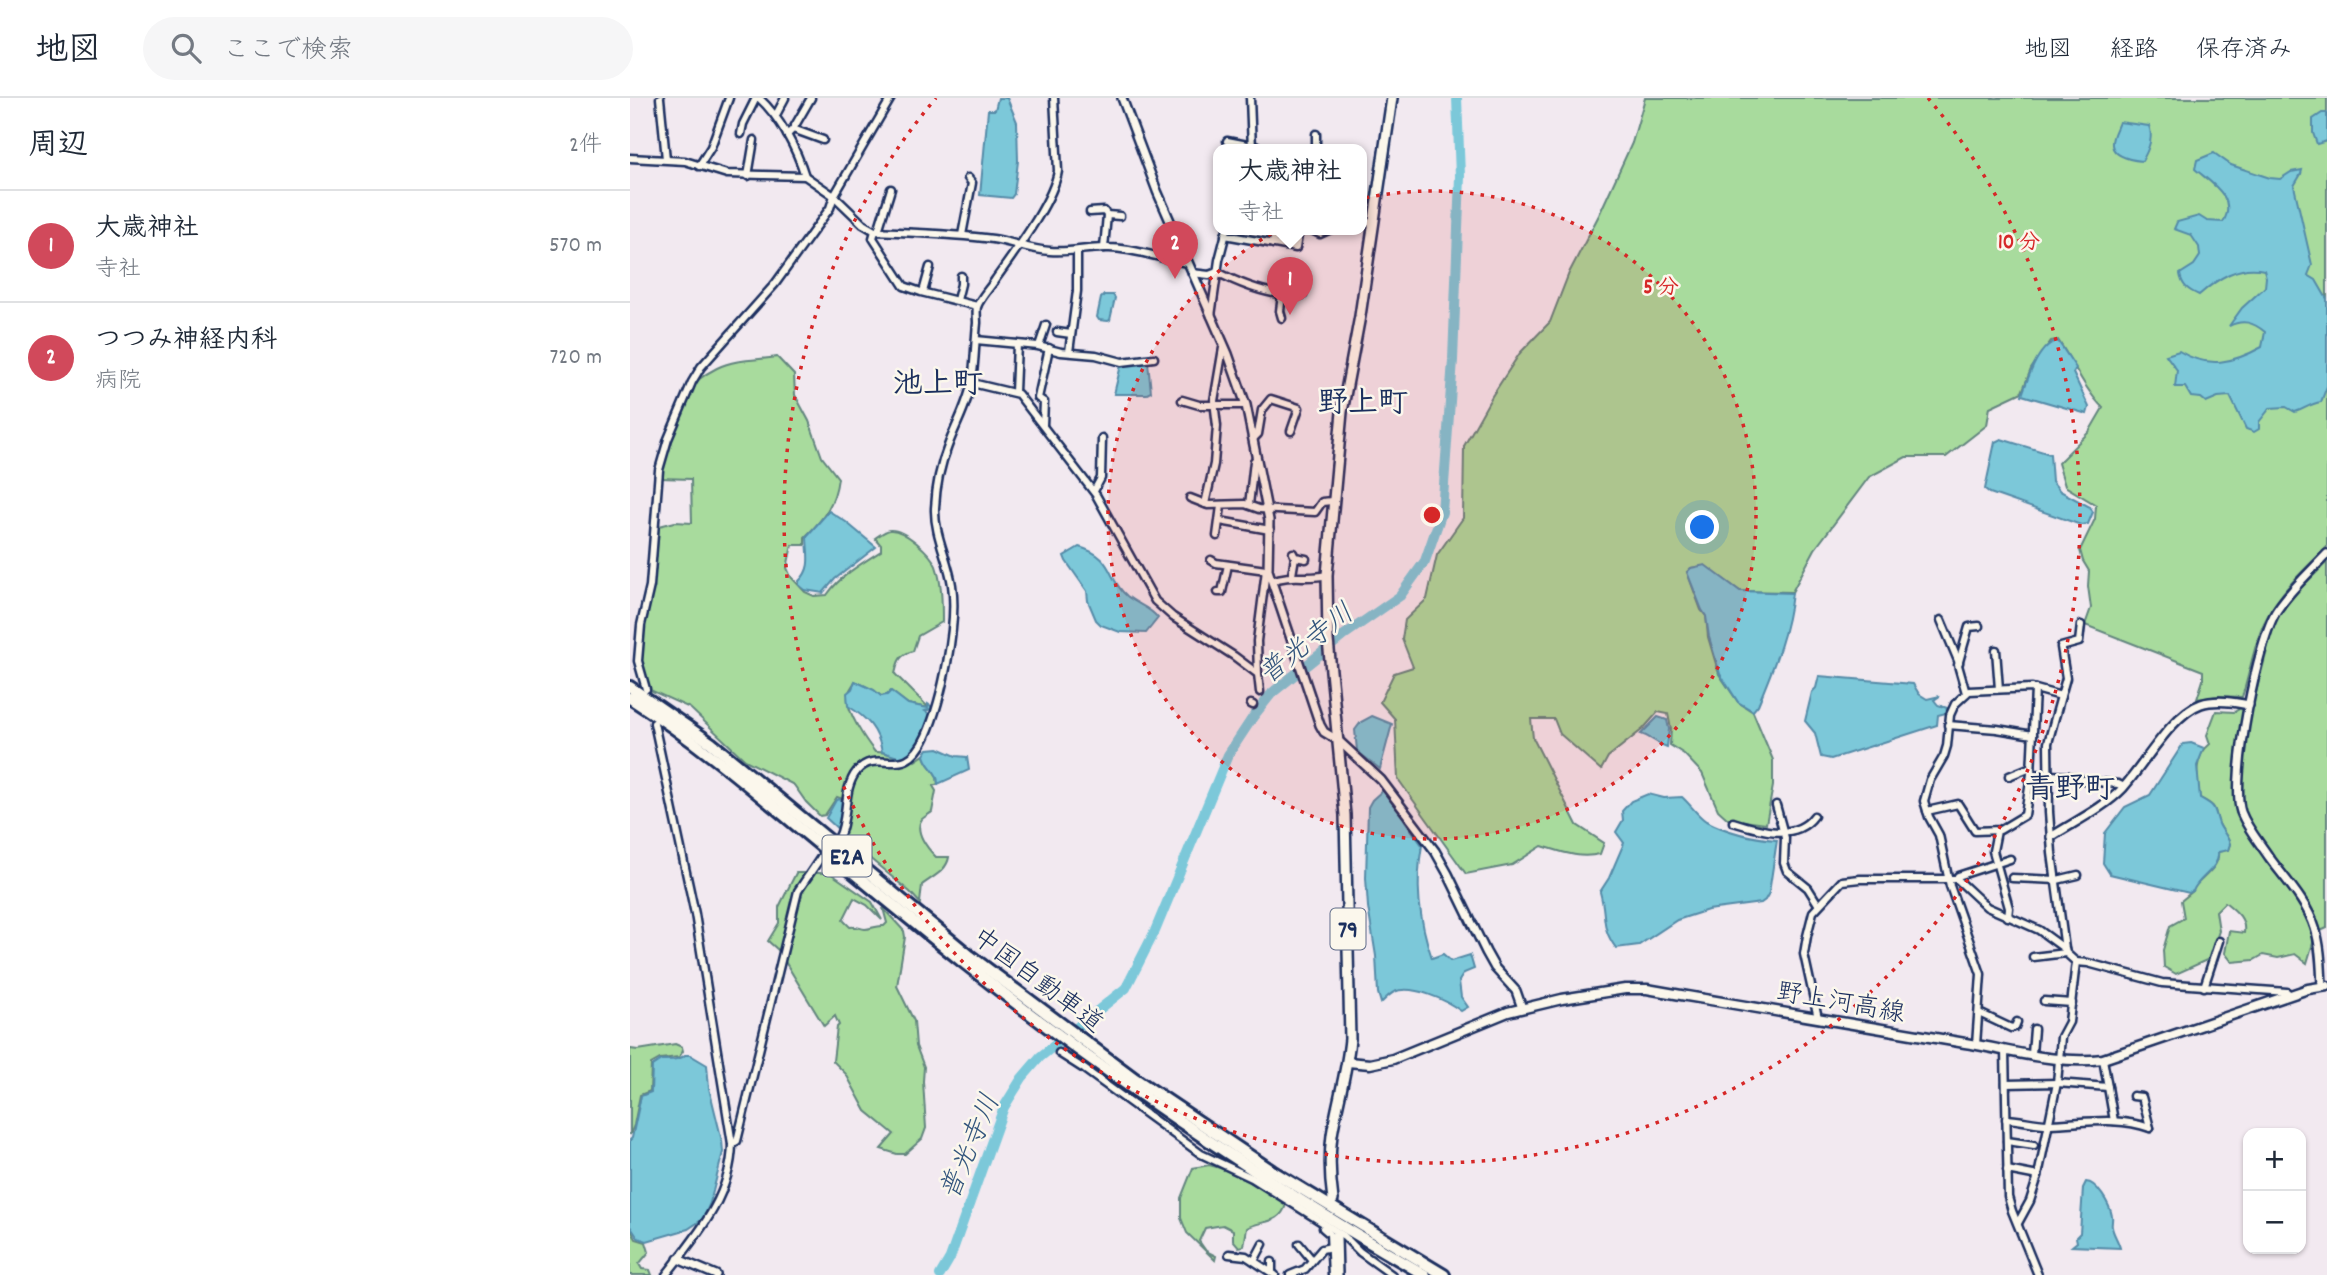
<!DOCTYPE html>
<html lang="ja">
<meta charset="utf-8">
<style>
body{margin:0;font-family:Dekko,"Klee One",sans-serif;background:#f6f6f7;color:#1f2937}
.controls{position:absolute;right:21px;bottom:21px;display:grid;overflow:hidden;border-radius:14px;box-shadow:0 2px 5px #0004}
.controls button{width:63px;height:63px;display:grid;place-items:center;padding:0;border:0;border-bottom:2px solid #e0e1e3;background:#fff;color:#1f2937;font:35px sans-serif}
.you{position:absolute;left:1073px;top:430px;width:24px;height:24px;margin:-18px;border:5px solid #fff;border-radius:50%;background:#1a73e8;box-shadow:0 0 0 10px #1a73e833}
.badge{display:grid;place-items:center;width:46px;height:46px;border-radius:50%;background:#d1495b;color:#fff;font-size:23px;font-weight:700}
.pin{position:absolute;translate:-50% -58px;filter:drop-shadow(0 2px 4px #0008)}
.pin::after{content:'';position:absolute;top:37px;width:24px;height:21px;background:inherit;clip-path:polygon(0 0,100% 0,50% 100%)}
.popup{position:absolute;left:583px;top:46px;width:154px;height:91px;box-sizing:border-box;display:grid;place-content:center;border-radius:14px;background:#fff;filter:drop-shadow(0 2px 5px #0005);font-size:23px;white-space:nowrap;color:#747a83}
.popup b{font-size:26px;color:#1f2937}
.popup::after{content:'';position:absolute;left:50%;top:100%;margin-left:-14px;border:14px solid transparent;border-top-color:#fff}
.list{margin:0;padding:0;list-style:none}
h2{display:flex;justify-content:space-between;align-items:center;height:91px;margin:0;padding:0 28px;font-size:30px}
h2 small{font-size:23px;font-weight:400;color:#747a83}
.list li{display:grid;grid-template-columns:46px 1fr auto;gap:21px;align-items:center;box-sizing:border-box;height:112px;padding:0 28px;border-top:2px solid #e0e1e3}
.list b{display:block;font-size:26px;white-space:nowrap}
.list p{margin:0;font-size:23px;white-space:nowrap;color:#747a83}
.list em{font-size:23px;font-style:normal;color:#747a83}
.icon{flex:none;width:38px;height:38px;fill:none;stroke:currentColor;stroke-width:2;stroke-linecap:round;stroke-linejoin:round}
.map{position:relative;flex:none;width:1697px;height:1177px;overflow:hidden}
header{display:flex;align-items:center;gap:42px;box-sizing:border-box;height:98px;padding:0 35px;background:#fff;border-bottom:2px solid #e0e1e3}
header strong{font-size:33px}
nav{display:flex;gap:38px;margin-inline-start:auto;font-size:24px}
.search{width:490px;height:63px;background:#f6f6f7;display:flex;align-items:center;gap:18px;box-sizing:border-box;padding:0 24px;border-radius:38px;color:#747a83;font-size:26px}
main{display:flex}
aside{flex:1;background:#fff}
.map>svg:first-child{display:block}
.green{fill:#a8db9d;stroke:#62857e;stroke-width:2}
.water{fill:#7bc8d9;stroke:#558ba8;stroke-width:2}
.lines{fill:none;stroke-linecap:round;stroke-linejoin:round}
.river{stroke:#7bc8d9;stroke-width:10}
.minor-casing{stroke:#1b2f5e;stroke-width:11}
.tertiary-casing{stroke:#1b2f5e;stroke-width:12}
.secondary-casing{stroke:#1b2f5e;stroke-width:13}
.primary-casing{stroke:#1b2f5e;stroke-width:14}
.motorway-casing{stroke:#1b2f5e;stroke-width:16}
.minor{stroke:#fbf7ec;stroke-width:6}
.tertiary{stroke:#fbf7ec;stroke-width:7}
.secondary{stroke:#fbf7ec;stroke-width:8}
.primary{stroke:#fbf7ec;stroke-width:9}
.motorway{stroke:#fbf7ec;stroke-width:10}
.minor-bridge-casing{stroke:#1b2f5e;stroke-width:11;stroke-linecap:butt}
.minor-bridge{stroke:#fbf7ec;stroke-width:6}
.ring{fill:none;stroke:#d62828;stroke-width:3.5;stroke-dasharray:3.5 7}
.labels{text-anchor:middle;stroke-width:5;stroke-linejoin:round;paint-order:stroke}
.shield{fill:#fbf7ec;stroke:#5e6b89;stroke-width:2}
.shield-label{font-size:24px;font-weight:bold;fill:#1b2f5e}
.street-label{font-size:26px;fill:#1b2f5e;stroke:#fbf7ec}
.water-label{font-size:28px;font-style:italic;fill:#33557d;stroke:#fbf7ec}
.quarter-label{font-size:30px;font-weight:bold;fill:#1b2f5e;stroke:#fbf7ec}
.centre{fill:#d62828;stroke:#fbf7ec;stroke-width:3.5}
.ring-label{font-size:21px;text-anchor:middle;font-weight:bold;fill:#d62828;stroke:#fbf7ec;stroke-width:5;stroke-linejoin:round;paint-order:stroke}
</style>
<header>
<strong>地図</strong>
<div class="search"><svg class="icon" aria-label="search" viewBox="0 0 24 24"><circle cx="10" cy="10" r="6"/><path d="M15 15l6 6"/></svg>ここで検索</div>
<nav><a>地図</a><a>経路</a><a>保存済み</a></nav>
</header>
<main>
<aside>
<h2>周辺<small>2件</small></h2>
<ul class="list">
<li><span class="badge">1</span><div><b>大歳神社</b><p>寺社</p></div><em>570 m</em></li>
<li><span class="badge">2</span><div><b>つつみ神経内科</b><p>病院</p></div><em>720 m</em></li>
</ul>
</aside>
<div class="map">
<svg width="1697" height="1177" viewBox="0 0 1697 1177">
<rect width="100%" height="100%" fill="#f2e9f0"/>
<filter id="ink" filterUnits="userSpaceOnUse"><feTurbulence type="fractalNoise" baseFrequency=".0143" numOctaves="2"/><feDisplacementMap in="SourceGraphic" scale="14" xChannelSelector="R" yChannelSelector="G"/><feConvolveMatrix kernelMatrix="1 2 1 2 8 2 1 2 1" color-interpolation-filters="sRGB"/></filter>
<g filter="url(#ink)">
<!-- green -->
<g class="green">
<path d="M1015,0H1697V449C1671,475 1642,500 1630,535C1622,556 1619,578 1612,599L1589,598L1567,601L1573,582V573L1455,527L1461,510L1458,488L1459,473L1453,463L1450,452L1465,421L1466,407L1435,388L1428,365L1459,334L1473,310C1455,292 1443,264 1428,242L1421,243L1401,271L1392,294L1360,309L1357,327L1316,359H1276L1239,379L1185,451L1162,494L1110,493L1075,468L1061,470L1057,474L1071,512L1076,518L1078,539L1089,576L1108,604L1123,614L1143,662V688L1136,726L1098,721L1088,712L1072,675L1054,656L1040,647L1041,631L1038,616L1028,614L1013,631L978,659L971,672L930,636L924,621H901L903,640L947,727L974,745L970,756C949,761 932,754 912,748L882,767L836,776L768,681L765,621L750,604L764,575L783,569L772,541L775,522L797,501L807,457L833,420L834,348L862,298L890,255L920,224L939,175L969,117L1002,45Z"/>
<path d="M147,259L164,277L165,297L179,323L192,359L208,380C205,405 194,421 175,439V447H162L157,470L161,479L175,494L184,498L197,497C210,478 232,465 251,453V447L245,440C250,437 254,433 260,432C274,431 301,455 306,468C312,485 312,506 312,524L288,538L283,553C269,557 268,563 265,576L299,610L278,606L261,593L257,597L251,598L244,592L225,583C223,588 218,593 218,598C215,612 236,643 245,654C257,653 266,660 279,658L285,663L294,657C296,669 308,672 308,686L303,688L306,693L302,714C301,715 293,720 292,721C283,733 298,751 306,759H319C317,773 302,779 292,787L290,805L280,794L213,738L219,714L213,701L207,699L195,717L190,718L176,704L164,687L115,662L60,610L20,592L10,568L14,525L24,484L29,428L45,424L62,425L61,381L31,380C36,358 53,296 68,282C73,278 81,273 87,270C105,261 127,262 147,259Z"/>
<path d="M1697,464V830L1686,835L1677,865L1665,856L1648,860L1633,857L1624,862L1602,864L1595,855L1599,833L1614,835C1616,820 1606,813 1595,804L1586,813L1589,833L1579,861L1546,876L1534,869L1533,852L1540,828L1554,820L1551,803L1563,793L1565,788C1574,778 1590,769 1588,754L1598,752L1600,746C1597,737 1592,733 1589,726C1583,710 1589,710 1570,700C1567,681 1563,659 1580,646L1577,637L1586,613L1604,614L1624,602L1645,522L1667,494Z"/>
<path d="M166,775H200L242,804L252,822L237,807L224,800L213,822L220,829C226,828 229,830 235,831C241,831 247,827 254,828L257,825L253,810L274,833L275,839L267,888L284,923L286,948L294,969L293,983L296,1030L292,1041L275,1056H267L251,1051L264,1036L236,1013L216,976L203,963L207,929L209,927L205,918L194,928L148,852L138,843L149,825V809Z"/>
<polygon points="45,946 52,949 53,953 49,959 30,961 21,966 20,993 10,997 4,1027 0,1037 0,951 8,952"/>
<path d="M579,1067C608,1073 631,1091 656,1106C651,1127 630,1122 617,1130L614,1148L609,1149L603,1142V1132L593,1127L575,1130L569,1143L576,1153L586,1158L585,1162L557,1135L551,1120V1100L563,1070Z"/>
<polygon points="0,1130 6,1141 16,1144 19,1154 9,1166 12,1171 20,1172 22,1177 0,1177"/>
</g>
<!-- water -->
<g class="water">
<polygon points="368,0 377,0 387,24 388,63 384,96 381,100 350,97 358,12 365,12"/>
<polygon points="1692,15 1697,15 1697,43 1687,46 1683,35 1683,21"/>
<path d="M1489,24L1519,28C1524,40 1518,53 1512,63C1502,62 1484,59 1482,47C1481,39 1487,30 1489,24Z"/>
<path d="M1584,55L1601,67L1640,80L1650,81L1661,74L1672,72L1671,76L1664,88L1682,167L1678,177L1686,182L1697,201V288L1691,304C1679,306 1675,311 1665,314L1656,309L1640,310L1629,324V331L1624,334L1616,331L1600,298L1588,299L1576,304L1571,300L1561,299L1555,289H1545L1547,272L1536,257L1549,253C1578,271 1603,265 1632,249L1635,234C1623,224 1613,221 1599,228L1612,210L1635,189L1636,179L1634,172C1609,166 1587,181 1569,197C1558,192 1552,188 1550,176L1564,167L1570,158L1569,149L1561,137L1544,131L1547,124L1569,118L1577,123L1593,124C1608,100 1581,85 1565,71L1567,62Z"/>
<polygon points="474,197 483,197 485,200 480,222 478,223 469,222 467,219 471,200"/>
<path d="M1428,243L1446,270L1443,275L1459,309L1457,316L1392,297C1398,280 1409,245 1428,243Z"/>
<polygon points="518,264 521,294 517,296 484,296 491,267"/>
<polygon points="1371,341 1420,356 1422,383 1430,393 1460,409 1463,414 1458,426 1451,427 1360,395 1355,391 1365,344"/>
<path d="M199,413L216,424L246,449L205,481L193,495L175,492L169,487V483C183,470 177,455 177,438Z"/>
<path d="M449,449C485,459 476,480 497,498C508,507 520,509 528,520L516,535L490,534L471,527L466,522L458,503L457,493L436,463L434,458Z"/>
<path d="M1075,467L1110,493L1162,495C1158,535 1143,570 1128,607L1123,613L1108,604L1090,576L1079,539L1076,518L1072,512L1057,474L1061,470Z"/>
<polygon points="1189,578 1283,586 1289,596 1297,601 1310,598 1304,602 1308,607 1317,610 1316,615 1308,617 1307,627 1201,661 1191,659 1185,635 1175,623 1182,594 1186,590"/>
<path d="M225,583L244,592L251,598L257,597L261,593L278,606L298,610V606L301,608V611L295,613L301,617C298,632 287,663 268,659C263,658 257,655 252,654C248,631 237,620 218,608L217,595L222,591Z"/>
<polygon points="742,618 762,626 750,671 727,653 725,632 731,624"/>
<path d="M1028,619L1037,622L1039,631L1037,649C1024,645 1022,639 1011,636Z"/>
<path d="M1561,645L1574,650L1567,668L1570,700C1588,710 1583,709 1589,726C1592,733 1598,738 1600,746L1598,752L1588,754C1590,771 1569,778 1563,793L1559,795L1480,776L1473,765L1475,735L1495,709L1520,697L1553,646Z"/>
<path d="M308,650L326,658L337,659L339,672L308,686C308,672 296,669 294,657L298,651Z"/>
<path d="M753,692L763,706L769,709L775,723L792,747C785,786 789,823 802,860L813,856L821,863L840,857L844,871L834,875L829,883L831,899L838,909L831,913C816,902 782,886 764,894C760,896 755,901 751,905L748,895L746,858L738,809L736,780L738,709L742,702Z"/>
<path d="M1018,696L1034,700L1052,699C1060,706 1067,717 1076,723C1099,735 1121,740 1147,742L1139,795L1135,802L1131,805L1078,812L1047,822L1009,847L986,850C970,829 977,818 970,794L979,780L994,745L986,734L993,722L992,713L1001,703Z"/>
<polygon points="209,701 213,703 211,725 208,731 196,720 206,702"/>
<path d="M55,957H60L77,967L79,990L92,1043L93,1054L80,1105L73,1121L58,1131L17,1143L8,1140L0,1128V1042L2,1040L11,998L21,994L22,968L31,962C36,962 50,963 55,957Z"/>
<path d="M1456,1084C1467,1084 1480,1107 1482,1118C1483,1122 1481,1125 1482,1129C1483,1136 1488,1142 1490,1150L1442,1148L1447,1144L1446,1139L1450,1135L1453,1090Z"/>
</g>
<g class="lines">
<!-- river -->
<polyline class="river" points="310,1177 320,1160 374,1009 392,980 410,959 496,890 525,833 598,657 623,619 642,595 714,537 770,498 795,463 812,414 823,262 830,78 827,0"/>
<defs>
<g id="minor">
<polyline points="30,0 36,61"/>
<path d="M129,0C150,19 167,52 175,78"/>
<polyline points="620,0 622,51"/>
<polyline points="146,17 155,0"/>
<polyline points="163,31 193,42"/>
<polyline points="111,36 113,26 126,0"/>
<polyline points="157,37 163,31 181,0"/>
<polyline points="597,43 638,51"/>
<polyline points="686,51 686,36"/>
<path d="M0,60L55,63L97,76L175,78L204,98L233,126L245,133C285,135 324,136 363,141C382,144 401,152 420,153C440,155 459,149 479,150C505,150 531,161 557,165"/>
<polyline points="69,68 81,49 99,0"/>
<polyline points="118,78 124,42"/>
<polyline points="460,114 474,113 477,117 490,118"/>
<polyline points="732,125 744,124"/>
<polyline points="680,131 690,136 701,131"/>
<polyline points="245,133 243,140 274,188 291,194 347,208"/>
<polyline points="248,133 261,91"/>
<polyline points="332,137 342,85 338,80"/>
<polyline points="595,137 666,150 669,131"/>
<polyline points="643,146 645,131"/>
<polyline points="474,150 477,117"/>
<path d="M562,175L579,177L587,174C612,187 644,199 673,197"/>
<polyline points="293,194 300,169"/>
<polyline points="652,197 650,213 652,220"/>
<polyline points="327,202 331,186 331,178"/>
<polyline points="581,218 589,162 597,131"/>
<polyline points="427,234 441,236"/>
<polyline points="346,242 408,248 431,254 466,257 492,264 524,260"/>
<polyline points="409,248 416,227"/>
<polyline points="439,254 447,193 447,154"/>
<polyline points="342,285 388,296 466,397 525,503 543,519 604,558 628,576 630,594"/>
<polyline points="385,294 387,246"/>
<polyline points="552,302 569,307 616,307"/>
<polyline points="413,327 414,304 408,300 419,250"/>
<polyline points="624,340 628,336 632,312 641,301 669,310 661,333"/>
<polyline points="464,393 471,380 472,340"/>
<polyline points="560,400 578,407 615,406 629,411 685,414 692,404 702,403"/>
<polyline points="575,406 584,366 587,328 584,303 593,250 595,249"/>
<polyline points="619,407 624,363 627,361"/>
<polyline points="590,423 640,432"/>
<polyline points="587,438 591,408"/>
<polyline points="663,455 665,459 676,461"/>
<polyline points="581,462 586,465 636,472"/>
<polyline points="662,477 665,459"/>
<path d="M642,483C660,475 678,482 697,477"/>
<polyline points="588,494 592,494 598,467"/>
<polyline points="1311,522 1329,565"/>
<polyline points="1366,552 1369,591"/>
<polyline points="628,576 627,543 636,472 638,472"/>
<polyline points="16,591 8,563 11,527 20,488 29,372 38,341 62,284 71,269 145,186 200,110 204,98 261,0"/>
<polyline points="1336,595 1328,567 1339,529 1349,528"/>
<polyline points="1431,598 1436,580 1431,549 1449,544 1451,527"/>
<polyline points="621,606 623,607"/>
<path d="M24,625L65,816L102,1046C101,1099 67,1137 36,1177"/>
<polyline points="1318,627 1367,631 1403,637"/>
<polyline points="1401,676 1439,678 1457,683 1488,686 1494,689"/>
<polyline points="1379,678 1401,669"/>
<polyline points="1146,707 1155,740 1154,765 1157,773 1178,790 1188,806"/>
<polyline points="1297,713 1328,706 1345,733 1370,732 1395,717 1401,676 1405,591"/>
<path d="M1103,724C1128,732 1165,744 1184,718"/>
<polyline points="1367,733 1363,753 1379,810 1378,819"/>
<path d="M209,739C219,719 212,691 227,673C249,648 274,686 296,638C312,602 328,526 322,487C318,461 304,436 305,410C306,388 310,368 318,348C326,326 338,306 342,283C345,264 345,244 347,225C347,220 346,213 347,209C350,200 360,190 365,182C384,155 423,104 428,73L424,0"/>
<polyline points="1382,780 1427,782 1448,777"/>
<polyline points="1327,781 1328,778 1380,761"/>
<polyline points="1403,859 1436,855"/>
<polyline points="1446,864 1458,865 1532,885 1657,894 1660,897"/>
<polyline points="1574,889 1589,843"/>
<polyline points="1414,903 1442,905"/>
<polyline points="1349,915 1381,930 1385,929 1387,924"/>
<polyline points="1188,920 1174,856 1177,838 1183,814 1212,783 1230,781 1327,781 1357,809 1409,832 1435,851"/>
<polyline points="1346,947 1351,876 1320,788 1309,737 1299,719 1294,703 1300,682 1314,658 1317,648 1320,617 1325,606 1339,593 1402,590 1431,598 1418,645 1419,714 1422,755 1435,851 1436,855 1446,864 1439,924 1431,939 1427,985 1408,1078 1400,1103 1388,1125"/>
<polyline points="1375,952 1378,1099 1382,1113 1408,1177"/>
<polyline points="429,955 454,971 571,1056 622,1080 714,1138 730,1154 762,1177"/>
<polyline points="1402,956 1404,931"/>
<polyline points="1473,961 1484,1023"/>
<polyline points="1376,986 1427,985 1478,989"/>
<polyline points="1503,998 1512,999 1520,1030"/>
<path d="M1376,1021C1391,1021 1406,1027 1421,1026C1454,1025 1488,1018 1520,1030"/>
<polyline points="1377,1043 1404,1047"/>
<polyline points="102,1046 107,1043 168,793 191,759"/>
<polyline points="1377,1072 1408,1078"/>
<polyline points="693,1130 700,1136 702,1177"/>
<polyline points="669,1146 682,1162"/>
<polyline points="599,1156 616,1158 645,1177"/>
<polyline points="624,1163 633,1146"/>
<polyline points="642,1175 642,1164"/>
<polyline points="660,1177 675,1171 692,1151 701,1149"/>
</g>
<g id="tertiary">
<polyline points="492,0 527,93 598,256 616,307 639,422 638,472 690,627 694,634 709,643 751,682 805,753 818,776 856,854 865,870 886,893 892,910"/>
<path d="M1421,739C1444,724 1474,710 1493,690C1514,667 1542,616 1571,606C1586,601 1604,604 1619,607"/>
<path d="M1692,888C1691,869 1691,849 1685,830C1677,804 1655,781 1639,759C1629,744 1617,730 1611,714C1600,681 1628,540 1647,512C1661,491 1680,474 1697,456"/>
<polyline points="48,1161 86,1177"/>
</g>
<path id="secondary" d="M718,964L740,966L763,961L878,914L932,901L995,891H1017L1051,897C1146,913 1241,930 1335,945C1380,952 1427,967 1473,961L1678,891L1697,888"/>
<g id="primary">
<path d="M703,1102C700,1081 699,1059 702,1037C707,1005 717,974 720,941L715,717L698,542L697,477L712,314L730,218L762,0"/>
<polyline points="706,1138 707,1177"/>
</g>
<g id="motorway">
<polyline points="0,589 81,645 340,858 505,981 642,1073 814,1177"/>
<path d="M0,600C61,639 116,685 172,732C225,776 278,820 332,863C478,979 634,1084 795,1177"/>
</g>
</defs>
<!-- minor casing -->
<use href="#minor" class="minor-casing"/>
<!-- tertiary casing -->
<use href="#tertiary" class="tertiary-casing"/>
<!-- secondary casing -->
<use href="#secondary" class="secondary-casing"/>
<!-- primary casing -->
<use href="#primary" class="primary-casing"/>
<!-- motorway casing -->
<use href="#motorway" class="motorway-casing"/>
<!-- minor -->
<use href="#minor" class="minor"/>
<!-- tertiary -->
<use href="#tertiary" class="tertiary"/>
<!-- secondary -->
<use href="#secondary" class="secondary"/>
<!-- primary -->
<use href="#primary" class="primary"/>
<!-- motorway -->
<use href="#motorway" class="motorway"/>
<defs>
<polyline id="minor-bridge" points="191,759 209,739"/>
</defs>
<!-- minor-bridge casing -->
<use href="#minor-bridge" class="minor-bridge-casing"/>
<!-- minor-bridge -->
<use href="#minor-bridge" class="minor-bridge"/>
</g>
</g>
<!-- distance rings -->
<circle cx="802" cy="417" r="324" fill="#d62828" fill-opacity=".12"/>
<g class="ring">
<circle cx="802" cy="417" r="324"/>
<path d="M1298 0A648 648 0 1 1 306 0"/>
</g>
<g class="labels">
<!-- shield labels -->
<g class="shield">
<rect x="192.5" y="737.5" width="49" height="41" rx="5"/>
<rect x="700.5" y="810.5" width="35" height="41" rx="5"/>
</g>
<g class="shield-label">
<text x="217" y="766">E2A</text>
<text x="718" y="839">79</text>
</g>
<!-- street labels -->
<g class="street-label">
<text transform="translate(409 881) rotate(37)" y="9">中国自動車道</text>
<text transform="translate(1211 903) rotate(10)" y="9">野上河高線</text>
</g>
<!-- water labels -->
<g class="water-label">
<text transform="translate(675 544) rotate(-38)" y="10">普光寺川</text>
<text transform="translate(338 1048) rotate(-67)" y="10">普光寺川</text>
</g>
<!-- quarter labels -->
<g class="quarter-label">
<text x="308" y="294">池上町</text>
<text x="733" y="313">野上町</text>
<text x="1440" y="699">青野町</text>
</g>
</g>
<circle cx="802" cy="417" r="10" class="centre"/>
<g class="ring-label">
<text x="1389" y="150">10 分</text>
<text x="1031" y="195">5 分</text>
</g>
</svg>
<div class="controls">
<button>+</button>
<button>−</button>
</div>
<div class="you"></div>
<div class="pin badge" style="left:660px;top:217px">1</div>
<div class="popup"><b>大歳神社</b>寺社</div>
<div class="pin badge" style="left:545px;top:181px">2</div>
</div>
</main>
